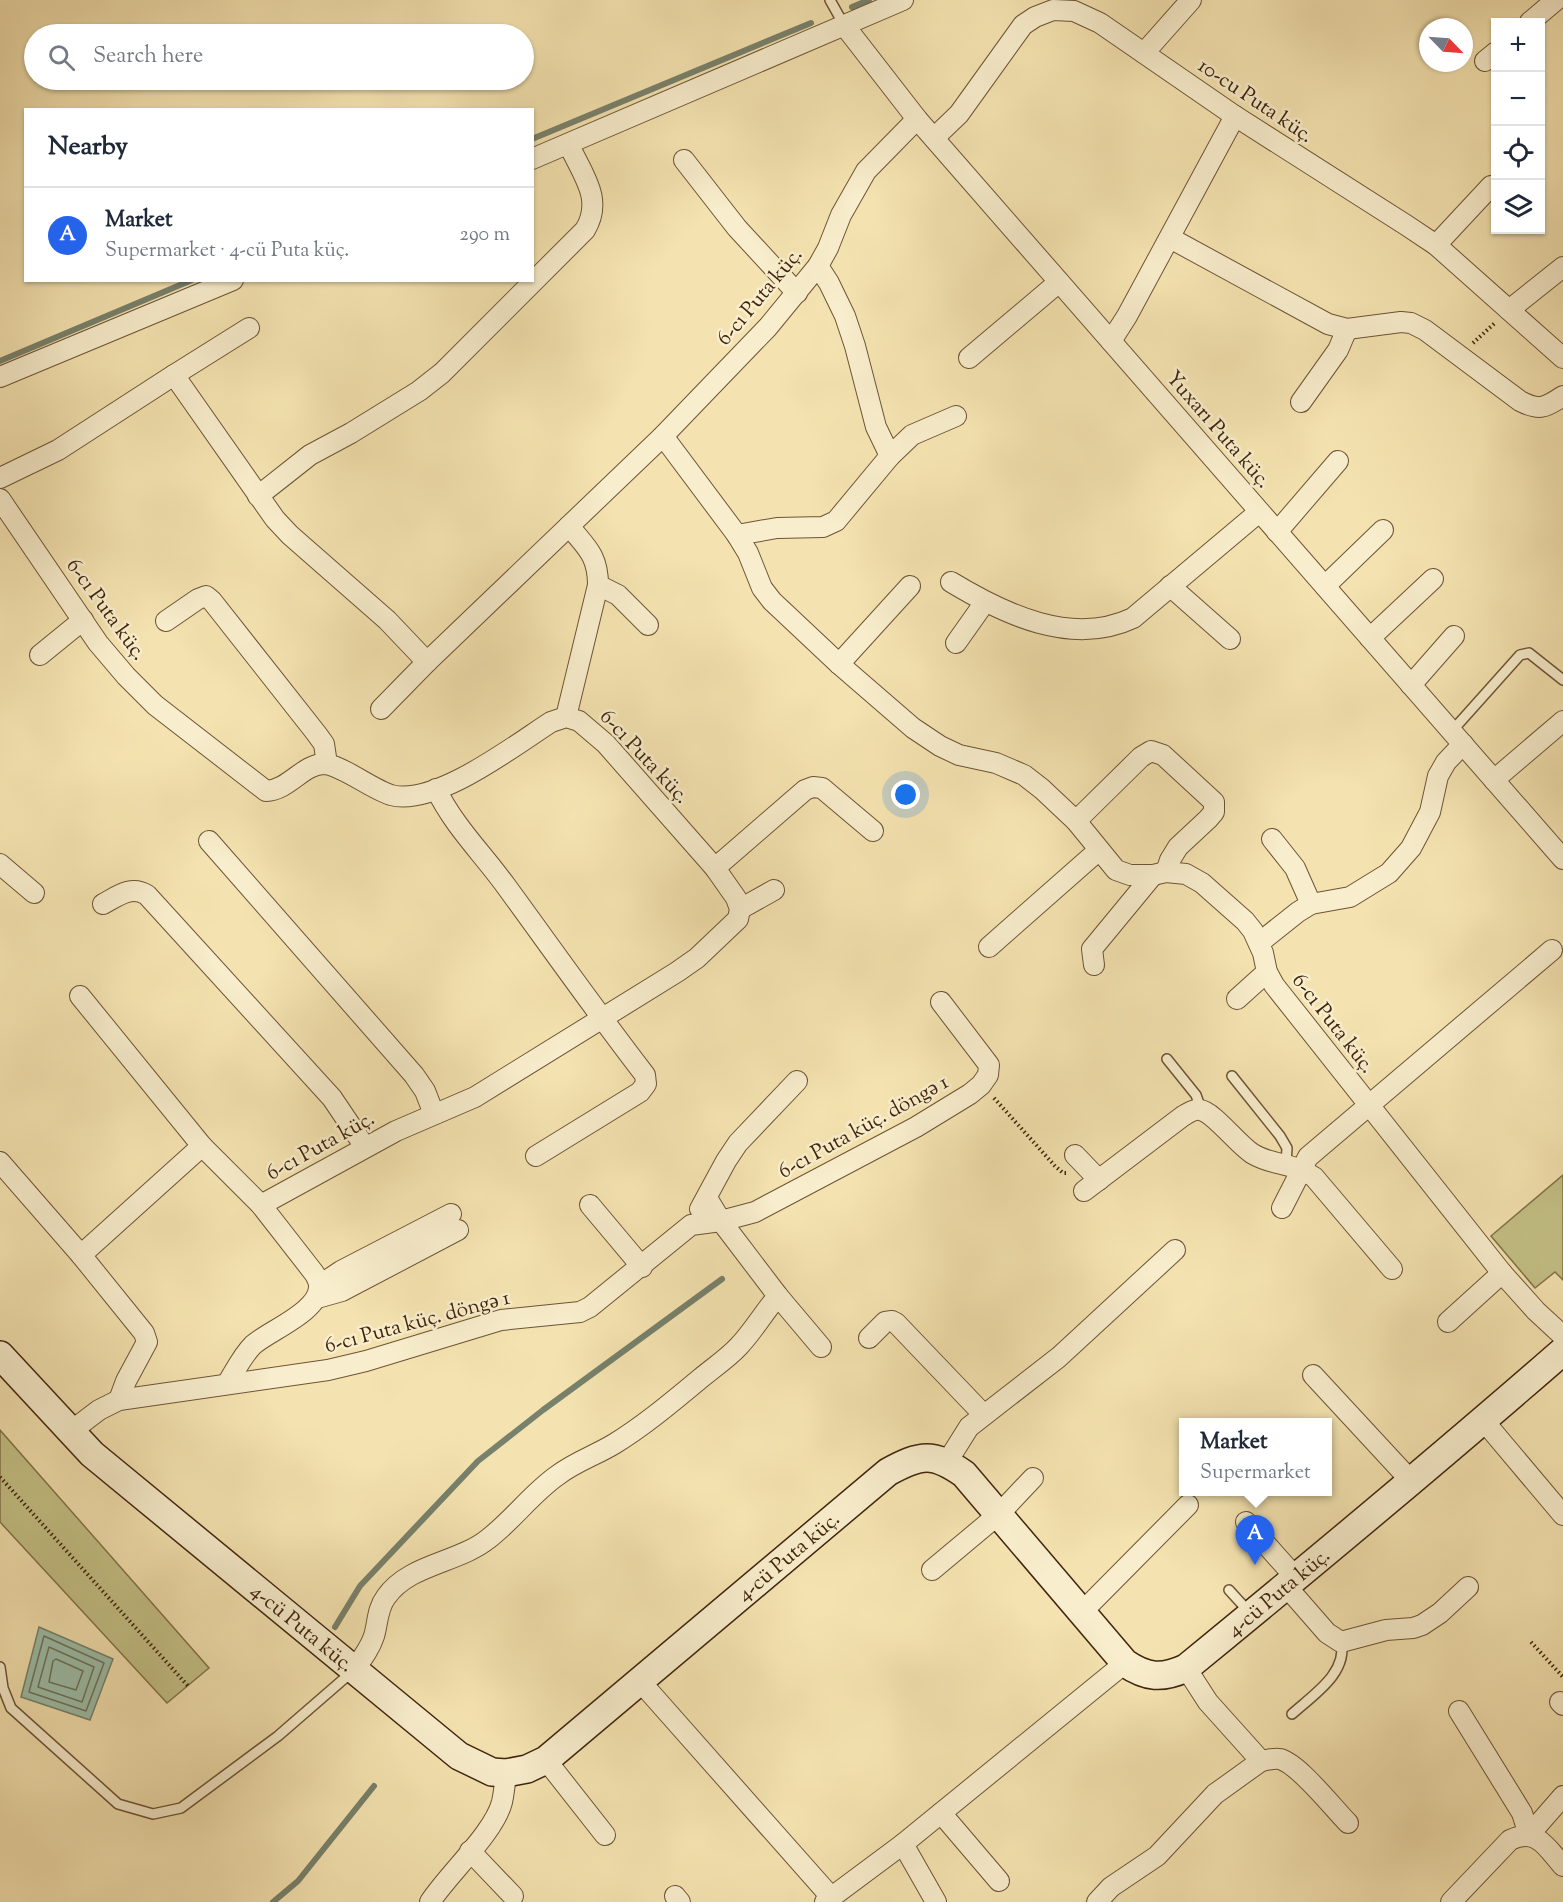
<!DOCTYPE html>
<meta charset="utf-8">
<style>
body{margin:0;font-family:"Sorts Mill Goudy",serif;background:#f6f6f7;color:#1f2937}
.controls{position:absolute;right:18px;top:18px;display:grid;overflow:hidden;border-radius:0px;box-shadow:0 2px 4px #0004}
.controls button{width:54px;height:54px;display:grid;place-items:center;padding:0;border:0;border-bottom:2px solid #e0e1e3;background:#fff;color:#1f2937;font:30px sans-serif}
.compass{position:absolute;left:1419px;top:18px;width:54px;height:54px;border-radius:50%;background:#fff;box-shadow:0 2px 4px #0004;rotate:115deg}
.you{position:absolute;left:906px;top:795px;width:21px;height:21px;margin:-15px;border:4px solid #fff;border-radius:50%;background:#1a73e8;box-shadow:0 0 0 9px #1a73e833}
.badge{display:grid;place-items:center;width:39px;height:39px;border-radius:50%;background:#2563eb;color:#fff;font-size:20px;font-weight:700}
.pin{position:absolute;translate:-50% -50px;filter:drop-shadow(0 2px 3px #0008)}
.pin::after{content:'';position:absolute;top:32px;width:21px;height:18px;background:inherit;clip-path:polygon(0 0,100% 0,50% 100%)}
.popup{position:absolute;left:1179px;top:1418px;width:153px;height:78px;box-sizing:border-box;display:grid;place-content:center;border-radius:0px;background:#fff;filter:drop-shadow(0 2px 4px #0005);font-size:20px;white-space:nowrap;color:#747a83}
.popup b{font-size:22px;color:#1f2937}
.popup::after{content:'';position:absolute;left:50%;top:100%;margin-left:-12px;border:12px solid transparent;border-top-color:#fff}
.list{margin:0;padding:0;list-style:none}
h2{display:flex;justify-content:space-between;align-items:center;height:78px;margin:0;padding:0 24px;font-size:26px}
h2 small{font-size:20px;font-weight:400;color:#747a83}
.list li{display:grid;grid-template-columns:39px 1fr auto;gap:18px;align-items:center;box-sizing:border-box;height:96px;padding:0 24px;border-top:2px solid #e0e1e3}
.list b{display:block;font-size:22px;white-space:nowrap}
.list p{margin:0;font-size:20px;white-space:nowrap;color:#747a83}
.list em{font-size:20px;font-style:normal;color:#747a83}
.icon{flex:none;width:33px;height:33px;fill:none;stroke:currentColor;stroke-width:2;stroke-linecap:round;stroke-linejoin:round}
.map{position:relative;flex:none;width:1563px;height:1902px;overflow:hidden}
.search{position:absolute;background:#fff;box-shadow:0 2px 4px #0004;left:24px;top:24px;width:510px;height:66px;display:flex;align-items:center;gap:15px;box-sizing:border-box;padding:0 21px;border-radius:33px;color:#747a83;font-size:22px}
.panel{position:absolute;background:#fff;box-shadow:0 2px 4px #0004;left:24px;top:108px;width:510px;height:174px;border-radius:0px}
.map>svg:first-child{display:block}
.green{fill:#c4c186;stroke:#82734a;stroke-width:1.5}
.water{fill:#9cbea9;stroke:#77816b;stroke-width:1.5}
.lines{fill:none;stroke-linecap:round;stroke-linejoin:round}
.shore{stroke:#6e725c;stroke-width:1.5}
.stream{stroke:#77816b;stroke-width:6}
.lane-casing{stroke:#6d5436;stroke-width:12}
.street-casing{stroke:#6d5436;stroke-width:22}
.secondary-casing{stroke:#40250e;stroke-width:30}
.path{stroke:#40250e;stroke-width:4;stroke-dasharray:1.5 3;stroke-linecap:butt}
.lane{stroke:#f8edcc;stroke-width:9}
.street{stroke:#f8edcc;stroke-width:20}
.secondary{stroke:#f8edcc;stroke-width:27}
.labels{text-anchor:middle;stroke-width:5;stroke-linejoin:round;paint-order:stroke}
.street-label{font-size:21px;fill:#40250e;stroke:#f8edcc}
</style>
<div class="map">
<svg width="1563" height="1902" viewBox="0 0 1563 1902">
<rect width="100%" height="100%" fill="#f4e3b0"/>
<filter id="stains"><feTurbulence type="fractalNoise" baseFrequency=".00333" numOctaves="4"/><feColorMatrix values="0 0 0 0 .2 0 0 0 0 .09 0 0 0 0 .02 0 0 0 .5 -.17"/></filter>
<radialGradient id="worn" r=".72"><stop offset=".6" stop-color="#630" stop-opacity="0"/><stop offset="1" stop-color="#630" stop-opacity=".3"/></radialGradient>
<!-- green -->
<g class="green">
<polygon points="1563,1175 1563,1280 1555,1272 1535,1288 1491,1236"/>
<polygon points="0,1430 209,1668 167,1703 0,1522"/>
</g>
<!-- water -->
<polygon class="water" points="39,1627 113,1659 90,1720 21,1697"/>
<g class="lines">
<!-- shore -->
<g class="shore">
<polygon points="44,1636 104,1663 86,1711 29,1692"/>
<polygon points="49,1647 94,1667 82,1702 38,1687"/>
<polygon points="56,1659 83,1671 76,1690 49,1682 53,1661"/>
</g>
<!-- stream -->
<g class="stream">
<polyline points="852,7 869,0"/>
<polyline points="532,139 811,23"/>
<polyline points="0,361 192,280"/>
<polyline points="335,1627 360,1586 478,1461 543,1410 722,1279"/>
<polyline points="273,1902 298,1881 374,1786"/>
</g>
<defs>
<g id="lane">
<polyline points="830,0 844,25"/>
<polyline points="1452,731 1520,655 1529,653 1563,680"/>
<polyline points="1167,1059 1196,1095 1201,1109"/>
<polyline points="1232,1076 1280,1136 1287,1148 1286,1164"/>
<polyline points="1229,1590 1250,1613"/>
<polyline points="0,1667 3,1688 11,1708 118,1804 153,1814 181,1808 278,1736 353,1671"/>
<path d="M1292,1714C1313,1695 1348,1673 1341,1642"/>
</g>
<g id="street">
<polyline points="1530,22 1556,0"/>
<polyline points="844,25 917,119 1563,859"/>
<polyline points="1144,53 1191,0"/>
<polyline points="1485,61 1496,52"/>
<polyline points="934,138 959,114 1023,25 1035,17 1053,10 1074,11 1100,23 1235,116 1406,225 1436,245 1563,358"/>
<polyline points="532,159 903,0"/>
<polyline points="684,160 737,228 797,293"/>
<path d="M1170,238L1328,324L1347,329L1401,322L1411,323L1425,330L1520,401C1539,411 1545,408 1563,396"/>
<polyline points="1436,245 1491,186"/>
<polyline points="818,266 829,283 845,316 855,346 876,427 890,456"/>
<polyline points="1509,310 1563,267"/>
<polyline points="1111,341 1127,316 1235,116"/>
<polyline points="969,358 1059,282"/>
<polyline points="174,375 249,328"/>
<polyline points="0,377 233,280"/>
<polyline points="1301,402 1338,350 1347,329"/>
<polyline points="663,436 737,535 748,553 762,588 772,601 839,664 913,728 940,746 959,755 996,763 1024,775 1042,789 1076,821 1116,870 1130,875 1153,875 1166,872 1186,874 1202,883 1245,921 1253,931 1263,953 1267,972 1274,985 1502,1273 1536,1311 1563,1336"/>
<polyline points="0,478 58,450 174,375 275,519 290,535 387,620 427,662 663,436 768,327 818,266 828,248 841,215 866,171 917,119"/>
<path d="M258,496L310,455L351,433L419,391L442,373L585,230C604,199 582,174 569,145"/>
<path d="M0,499L98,643L126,676L155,705L266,791C289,790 303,764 324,764C342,765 371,789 391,795C435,807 515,745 551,722L566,717L579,721L606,744L715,868L736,898L740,909L738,919L697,958L677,972L475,1097L396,1131L261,1205"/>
<polyline points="1277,532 1338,461"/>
<polyline points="737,535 777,528 823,527 836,521 890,456 912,435 956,416"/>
<path d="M951,582C1004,614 1072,647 1133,618L1259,512"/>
<polyline points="598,585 618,595 648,625"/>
<polyline points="1170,586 1230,639"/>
<polyline points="1325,586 1383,530"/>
<polyline points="166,621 198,599 206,596 212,601 316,733 324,744 327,764"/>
<polyline points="1370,638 1433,579"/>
<polyline points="956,643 985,602"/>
<polyline points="40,655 83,620"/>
<polyline points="839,664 910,586"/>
<polyline points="1411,685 1454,636"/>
<polyline points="381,709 427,662"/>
<path d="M566,717L598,585C598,555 586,547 569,526"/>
<polyline points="1494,780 1563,721"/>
<path d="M436,789C454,826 482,853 506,886C552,949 597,1013 645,1075L646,1084L640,1092L536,1156"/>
<polyline points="1076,821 1141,757 1151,751 1163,755 1214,802 1214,812 1208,819 1178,847 1170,860 1166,872"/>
<polyline points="1272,839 1295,868 1311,904"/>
<polyline points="209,841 414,1075 425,1091 434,1114"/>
<polyline points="0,864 34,893"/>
<polyline points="715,868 805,790 813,787 822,788 873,831"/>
<path d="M103,904C118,896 131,885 147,895L332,1098L365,1147"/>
<polyline points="740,909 774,890"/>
<polyline points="1259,943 1298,912 1311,904 1350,897 1389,873 1411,848 1430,812 1438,776 1446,762 1463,744"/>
<polyline points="989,947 1099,850"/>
<polyline points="1094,965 1092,949 1153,875"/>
<path d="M80,996L202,1146L261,1205L314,1273C316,1276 319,1282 319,1285C321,1311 270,1330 253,1345C242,1356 235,1371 227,1384"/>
<polyline points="1237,999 1267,972"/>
<polyline points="1075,1155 1099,1180"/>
<polyline points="0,1162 81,1255 144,1333 147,1342 126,1381 119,1400"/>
<path d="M1084,1191L1183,1116C1188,1113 1194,1109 1200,1110C1214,1112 1238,1145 1253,1154C1273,1166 1292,1162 1314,1177L1392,1269"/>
<polyline points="590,1205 642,1267"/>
<polyline points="1282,1208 1308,1157 1552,950"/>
<polyline points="700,1209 726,1161 738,1143 797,1081"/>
<polyline points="81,1255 202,1146"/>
<polyline points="320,1285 341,1271 451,1214"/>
<polyline points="778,1296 821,1347"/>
<polyline points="317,1298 342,1291 458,1230"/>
<polyline points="1448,1322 1502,1273"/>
<polyline points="869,1338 885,1322 892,1321 896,1323 983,1414"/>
<polyline points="1313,1375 1412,1482"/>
<polyline points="1483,1420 1563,1515"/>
<polyline points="70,1432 99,1410 119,1400 328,1370 366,1361 501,1320 580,1312 590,1307 691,1225 721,1221 755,1212 916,1127 970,1094 981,1085 988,1075 989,1065 941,1002"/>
<polyline points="947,1462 969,1427 1059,1357 1175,1250"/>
<polyline points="1246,1522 1296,1578"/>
<polyline points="932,1570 999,1514 1033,1478"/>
<polyline points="1286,1586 1327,1633 1341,1642 1386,1630 1413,1628 1422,1625 1440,1613 1468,1587"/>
<polyline points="1081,1613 1188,1505"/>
<path d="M353,1671C361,1660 370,1649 374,1636C378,1623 377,1609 386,1597C409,1564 458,1563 488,1539C513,1520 532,1493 558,1475C575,1462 596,1455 614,1444C645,1425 673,1401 701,1378C713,1368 728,1358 739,1346C754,1330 764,1312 778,1296L721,1221L707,1198"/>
<polyline points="639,1680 831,1897"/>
<polyline points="1560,1702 1563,1705"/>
<polyline points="1459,1711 1522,1813 1529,1835"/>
<polyline points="546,1760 605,1835"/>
<path d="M1261,1761C1267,1760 1274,1758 1280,1759C1299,1764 1333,1808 1348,1823"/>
<polyline points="941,1813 999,1881"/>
<polyline points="1529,1835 1563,1796"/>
<polyline points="903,1844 936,1902"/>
<polyline points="470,1851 513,1896"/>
<polyline points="675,1896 680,1902"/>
<path d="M430,1902C449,1873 494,1833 502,1802C504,1793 505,1783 506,1773"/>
<polyline points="825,1902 903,1844 1125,1663"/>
<polyline points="1097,1902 1111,1887 1157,1856 1215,1794 1261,1761 1208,1702 1186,1668"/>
<path d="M1451,1902L1510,1840C1537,1827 1547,1848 1563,1866"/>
</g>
<g id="secondary">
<path id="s1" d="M0,1355L92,1454L459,1756L492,1772L506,1773L527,1769L546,1760L888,1472C921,1454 933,1452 964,1474L1125,1663C1147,1678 1162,1679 1186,1668C1313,1564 1439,1459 1563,1351"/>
</g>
</defs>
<!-- lane casing -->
<use href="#lane" class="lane-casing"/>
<!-- street casing -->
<use href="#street" class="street-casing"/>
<!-- secondary casing -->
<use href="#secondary" class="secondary-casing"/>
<!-- path -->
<g class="path">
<polyline points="1473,343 1496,322"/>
<polyline points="994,1098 1055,1166 1063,1173 1068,1173"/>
<polyline points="0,1477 188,1686"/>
<polyline points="1531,1642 1563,1677"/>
</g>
<!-- lane -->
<use href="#lane" class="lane"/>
<!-- street -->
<use href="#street" class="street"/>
<!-- secondary -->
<use href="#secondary" class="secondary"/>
</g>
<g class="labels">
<!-- street labels -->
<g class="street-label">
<text transform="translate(1256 100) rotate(34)" y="7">10-cu Puta küç.</text>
<text transform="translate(759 296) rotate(-50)" y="7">6-cı Puta küç.</text>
<text transform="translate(1219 429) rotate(49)" y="7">Yuxarı Puta küç.</text>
<text transform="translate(107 609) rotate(54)" y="7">6-cı Puta küç.</text>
<text transform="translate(645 756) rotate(47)" y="7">6-cı Puta küç.</text>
<text transform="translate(1334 1023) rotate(52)" y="7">6-cı Puta küç.</text>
<text transform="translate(863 1126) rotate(-29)" y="7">6-cı Puta küç. döngə 1</text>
<text transform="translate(320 1145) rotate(-29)" y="7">6-cı Puta küç.</text>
<text transform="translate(417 1321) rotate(-15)" y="7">6-cı Puta küç. döngə 1</text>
<text dy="7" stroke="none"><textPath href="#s1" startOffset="1020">4-cü Puta küç.</textPath></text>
<text dy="7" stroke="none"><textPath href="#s1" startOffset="1666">4-cü Puta küç.</textPath></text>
<text dy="7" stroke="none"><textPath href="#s1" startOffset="408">4-cü Puta küç.</textPath></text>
</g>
</g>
<rect width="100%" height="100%" filter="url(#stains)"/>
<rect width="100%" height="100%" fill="url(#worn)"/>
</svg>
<div class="controls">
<button>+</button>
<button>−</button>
<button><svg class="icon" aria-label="locate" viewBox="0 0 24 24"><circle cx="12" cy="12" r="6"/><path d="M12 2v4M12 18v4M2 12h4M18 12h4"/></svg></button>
<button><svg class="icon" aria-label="layers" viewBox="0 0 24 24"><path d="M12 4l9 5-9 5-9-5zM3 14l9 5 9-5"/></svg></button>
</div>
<svg class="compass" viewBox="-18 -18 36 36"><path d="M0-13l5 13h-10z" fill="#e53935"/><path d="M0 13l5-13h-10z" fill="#747a83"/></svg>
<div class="you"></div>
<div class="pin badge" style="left:1255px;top:1565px">A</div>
<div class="popup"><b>Market</b>Supermarket</div>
<div class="search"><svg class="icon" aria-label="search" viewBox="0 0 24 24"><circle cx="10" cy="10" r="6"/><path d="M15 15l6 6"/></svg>Search here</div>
<section class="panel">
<h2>Nearby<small></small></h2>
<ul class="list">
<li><span class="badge">A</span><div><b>Market</b><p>Supermarket · 4-cü Puta küç.</p></div><em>290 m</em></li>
</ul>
</section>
</div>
